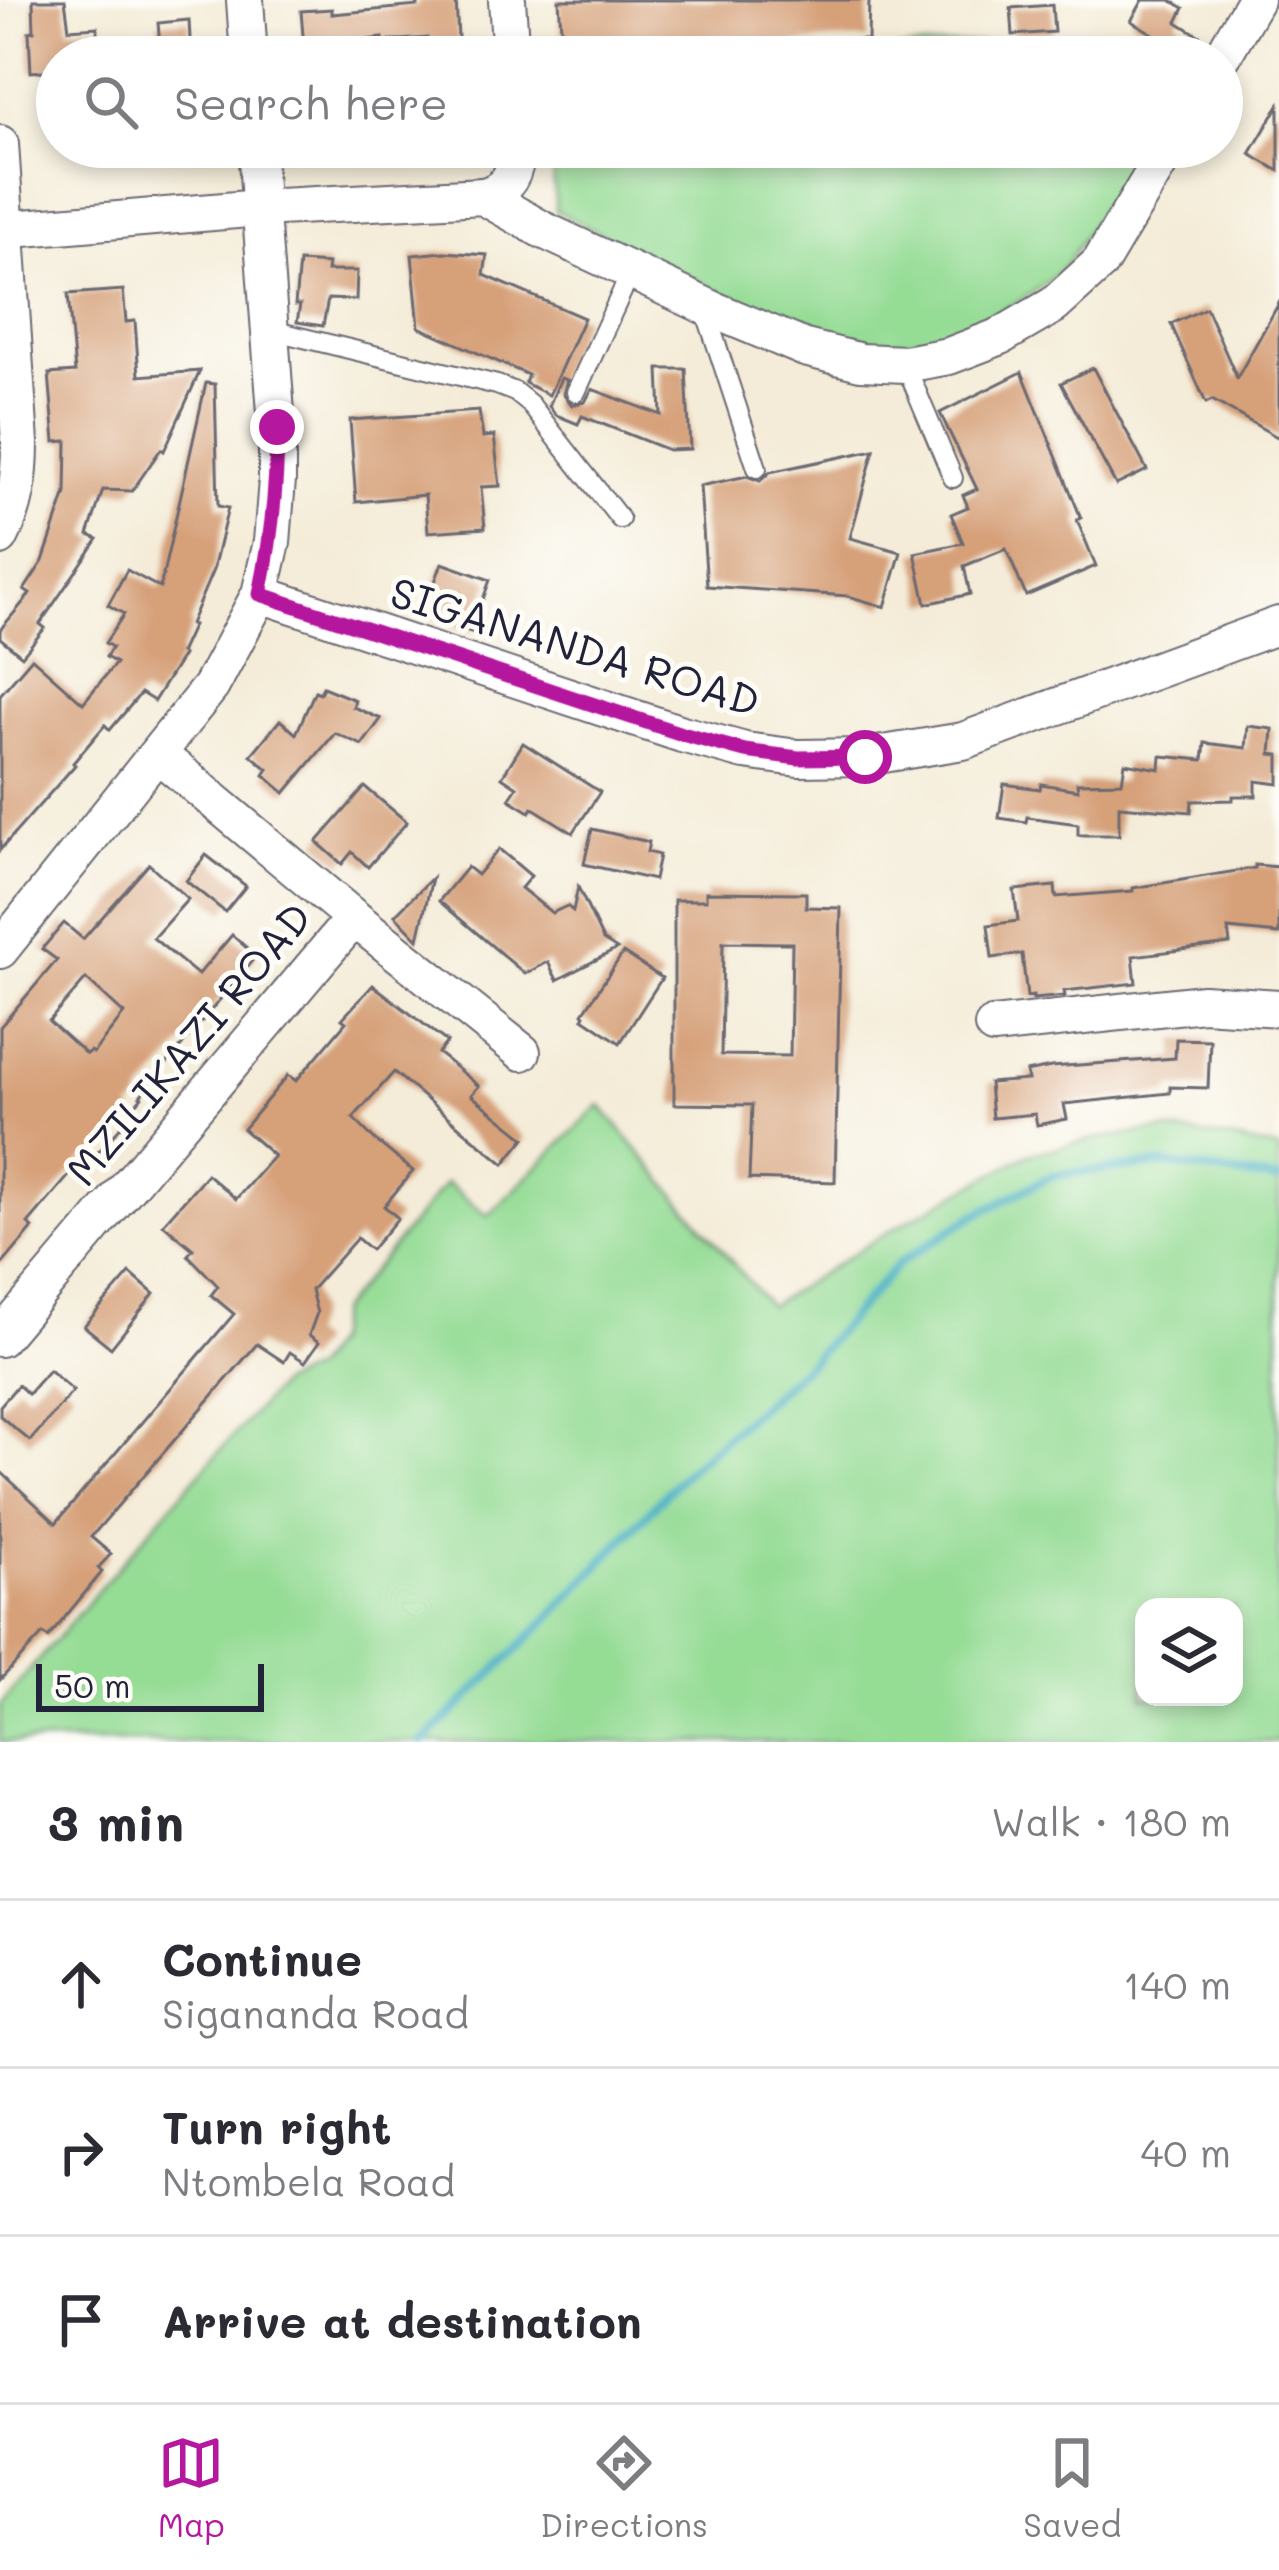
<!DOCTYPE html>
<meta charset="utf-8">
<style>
body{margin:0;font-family:Mali,sans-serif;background:#f2f2f3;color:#2b2b33}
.controls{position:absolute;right:36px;bottom:36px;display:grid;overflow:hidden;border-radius:24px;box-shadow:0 6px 18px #0003}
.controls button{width:108px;height:108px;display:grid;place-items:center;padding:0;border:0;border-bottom:3px solid #e1e1e2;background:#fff;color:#2b2b33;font:60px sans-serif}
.scale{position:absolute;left:36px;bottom:30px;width:228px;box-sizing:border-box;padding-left:12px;border:6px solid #22223b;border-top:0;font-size:33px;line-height:42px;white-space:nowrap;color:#22223b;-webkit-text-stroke:9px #fdfcf7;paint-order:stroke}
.stop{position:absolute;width:36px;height:36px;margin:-27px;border:9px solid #b5179e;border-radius:50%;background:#fff}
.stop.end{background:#b5179e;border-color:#fff;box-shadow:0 3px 12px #0008}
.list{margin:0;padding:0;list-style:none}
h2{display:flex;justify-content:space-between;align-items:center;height:156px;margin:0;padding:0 48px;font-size:51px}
h2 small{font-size:39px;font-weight:400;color:#7c7c81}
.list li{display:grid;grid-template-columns:78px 1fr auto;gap:36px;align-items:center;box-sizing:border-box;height:168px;padding:0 48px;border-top:3px solid #e1e1e2}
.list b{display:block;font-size:45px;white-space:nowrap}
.list p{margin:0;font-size:39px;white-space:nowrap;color:#7c7c81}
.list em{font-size:39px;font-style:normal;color:#7c7c81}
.icon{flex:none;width:66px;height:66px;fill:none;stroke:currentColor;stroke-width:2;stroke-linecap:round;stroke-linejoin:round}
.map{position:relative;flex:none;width:1279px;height:1742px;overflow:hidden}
.search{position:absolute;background:#fff;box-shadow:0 6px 18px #0003;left:36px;right:36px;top:36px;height:132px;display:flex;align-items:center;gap:30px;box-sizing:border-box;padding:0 42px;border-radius:66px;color:#7c7c81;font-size:45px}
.sheet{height:660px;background:#fff}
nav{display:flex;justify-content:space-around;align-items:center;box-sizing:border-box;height:168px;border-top:3px solid #e1e1e2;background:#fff;font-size:33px;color:#7c7c81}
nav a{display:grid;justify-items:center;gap:6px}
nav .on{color:#b5179e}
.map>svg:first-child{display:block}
.green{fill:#95dc95;stroke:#5c7f68;stroke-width:3;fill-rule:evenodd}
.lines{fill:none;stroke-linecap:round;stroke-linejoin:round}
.stream{stroke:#42aec1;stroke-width:9}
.building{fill:#d6a079;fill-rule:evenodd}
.service-casing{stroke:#6c6972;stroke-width:22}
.minor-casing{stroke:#6c6972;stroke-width:40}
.service{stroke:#fff;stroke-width:18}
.minor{stroke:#fff;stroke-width:36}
.route{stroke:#b5179e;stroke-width:15}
.labels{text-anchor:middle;stroke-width:10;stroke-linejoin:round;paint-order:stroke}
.street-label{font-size:42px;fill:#22223b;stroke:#fdfcf7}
</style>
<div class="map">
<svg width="1279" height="1742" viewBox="0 0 1279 1742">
<rect width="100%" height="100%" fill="#fdfcf7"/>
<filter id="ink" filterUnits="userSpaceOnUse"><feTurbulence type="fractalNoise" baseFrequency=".00833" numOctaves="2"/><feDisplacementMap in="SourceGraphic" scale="24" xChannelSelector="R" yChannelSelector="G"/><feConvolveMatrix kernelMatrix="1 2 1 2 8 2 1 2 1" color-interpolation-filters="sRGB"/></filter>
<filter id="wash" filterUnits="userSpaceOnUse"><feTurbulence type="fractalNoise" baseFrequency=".004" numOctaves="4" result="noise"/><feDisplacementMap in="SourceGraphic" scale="48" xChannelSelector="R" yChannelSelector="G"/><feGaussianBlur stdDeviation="2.7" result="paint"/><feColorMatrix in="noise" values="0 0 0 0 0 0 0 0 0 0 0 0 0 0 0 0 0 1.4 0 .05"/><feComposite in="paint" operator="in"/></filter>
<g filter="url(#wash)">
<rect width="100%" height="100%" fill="#f4ecd8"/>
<!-- green -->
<g class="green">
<polygon points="1116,33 1140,57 796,57"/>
<path d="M551,147H1141L1065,266C1036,294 1001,315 962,327C948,332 933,338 918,340C833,351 762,314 689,277C644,255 600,233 556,211Z"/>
<path d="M600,1105L769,1306L891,1230L1029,1154L1100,1138L1164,1130L1235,1140L1279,1150V1742H0V1705L173,1503L280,1384L312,1370L333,1342L338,1312L446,1183L488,1216ZM1234,1607V1697H1144V1607Z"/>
</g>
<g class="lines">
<!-- stream -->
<polyline class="stream" points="423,1742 551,1616 686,1472 811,1361 899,1263 968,1219 1053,1175 1163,1164 1279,1180"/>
</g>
<g id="blocks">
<!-- building -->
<g class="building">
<polygon points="33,0 65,0 69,29 97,27 99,57 57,57 57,70 31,72 29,32 34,31"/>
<polygon points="417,0 456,0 459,57 428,57 427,38 383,41 383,38 304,47 301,11 332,9 332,14 418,6"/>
<polygon points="559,0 869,0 868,40 832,40 719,52 718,49 657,53 658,57 563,57"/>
<polygon points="1143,0 1170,0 1184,8 1177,22 1206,40 1200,57 1193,57 1131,21"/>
<polygon points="1052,5 1054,32 1013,35 1011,8"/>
<polygon points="189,20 191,57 161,57 158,23"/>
<polygon points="1279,105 1279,171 1250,154"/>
<polygon points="444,252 487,255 484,275 584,318 549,395 525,383 528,375 419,327 412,255"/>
<polygon points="299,262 328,264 327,271 357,271 356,300 328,299 323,326 297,322 300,305 295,305"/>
<polygon points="123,290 126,322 135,321 139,376 200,371 164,451 161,449 132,491 103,490 88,535 98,539 40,624 45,628 22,656 0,638 0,630 30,594 24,590 43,561 66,493 67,441 55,442 49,374 75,372 68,294"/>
<polygon points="1279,303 1279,438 1212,400 1206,403 1171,324 1206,308 1237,378"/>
<polygon points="1093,368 1147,470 1116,485 1061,383"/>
<polygon points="659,369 686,369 690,449 668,450 582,416 578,424 556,415 549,406 561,378 567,380 563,394 572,405 585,402 592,389 661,415"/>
<polygon points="1022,372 1081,518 1077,520 1096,566 1026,596 1006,549 964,566 970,594 926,604 915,553 963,543 951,514 968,507 963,495 977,489 940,413"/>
<polygon points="206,383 215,384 218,506 228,508 213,570 190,624 193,625 180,653 183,655 154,701 141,693 110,730 105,725 73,763 75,765 0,850 0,695 32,658 83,703 116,663 106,657 112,647 105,643 124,614 108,605 127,570 160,588"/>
<polygon points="479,411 483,437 494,436 500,486 481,487 485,528 428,532 425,495 356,502 350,420"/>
<polygon points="874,450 850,538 901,552 885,607 848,596 707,586 700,486 747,476 760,481 770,472"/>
<polygon points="442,563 490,580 471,632 423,614"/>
<polygon points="323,687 355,700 353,707 381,719 362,745 335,733 285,793 264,775 268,769 251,755 280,720 296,734 315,691 320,693"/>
<polygon points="1248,726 1273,729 1271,754 1279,755 1279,784 1256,781 1256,796 1233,796 1233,800 1192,801 1191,812 1119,806 1119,835 1078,835 1078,824 1027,817 1026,822 999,818 1004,784 1040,789 1041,784 1078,790 1077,783 1122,782 1125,763 1160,769 1161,756 1203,760 1205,743 1246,748"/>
<polygon points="523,743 600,792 573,833 533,808 530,812 509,799 517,787 502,777"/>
<polygon points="365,787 407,822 368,867 352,852 342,864 317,842"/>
<polygon points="592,829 649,842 647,852 659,855 654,880 584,864"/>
<polygon points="499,849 531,876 521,888 552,913 567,906 573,911 578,887 603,940 617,949 557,980 548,962 525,974 439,901 467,867 477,875"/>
<polygon points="206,855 246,886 225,912 186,881"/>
<path d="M149,864L188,899L153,938L198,975L232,935L256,956L140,1096L142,1097L131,1110L134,1112L89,1162L84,1158L28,1224L33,1228L0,1267V1027L57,960L42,949L64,923L83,939ZM86,979L124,1014L93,1053L90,1051L86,1054L49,1021Z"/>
<polygon points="1255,865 1279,867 1279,934 1228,929 1230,944 1133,956 1136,983 1064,991 1065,996 1033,999 1033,996 1027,997 1022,954 992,958 988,925 1018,921 1014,890 1055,886 1056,897 1133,891 1133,888 1255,868"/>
<polygon points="432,878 418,939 395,915"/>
<path d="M706,892L806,893V907L841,908L835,1182L749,1179L752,1105L674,1104V900H706ZM723,942L792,943L790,1056L721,1055Z"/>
<polygon points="623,953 662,978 620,1043 583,1018 585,1015 583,1013"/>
<polygon points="373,985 447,1042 438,1053 479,1086 471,1095 525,1138 504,1164 394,1072 353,1118 375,1140 413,1171 384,1206 398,1218 371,1250 357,1238 311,1290 317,1313 309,1335 319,1342 305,1362 290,1352 284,1362 257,1344 91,1537 111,1554 98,1568 102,1572 48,1638 43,1634 0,1680 0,1471 56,1523 234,1314 211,1295 218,1286 188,1255 193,1249 163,1224 207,1174 236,1199 274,1156 243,1129 288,1075 296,1081 346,1022 342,1019"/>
<polygon points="1176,1039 1210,1040 1208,1088 1170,1087 1170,1093 1064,1104 1067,1119 1037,1125 1035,1114 992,1118 989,1083 1028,1080 1026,1072 1051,1067 1175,1058"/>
<polygon points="130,1273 154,1294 111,1348 84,1326"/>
<polygon points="49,1370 73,1391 30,1441 0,1416 0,1406 18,1385 28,1394"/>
</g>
</g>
</g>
<g filter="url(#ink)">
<use href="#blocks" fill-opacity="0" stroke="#6c6972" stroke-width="3"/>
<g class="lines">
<defs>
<g id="service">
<polyline points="705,310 757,468"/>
<polyline points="271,330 497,385 515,392 530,404 620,519"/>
<polyline points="905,364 953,478"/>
<polyline points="576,392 631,272"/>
</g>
<g id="minor">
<polyline points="245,0 249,57"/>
<polyline points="507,0 511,57"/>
<polyline points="1222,57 1255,0"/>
<path d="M0,144L20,443C20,477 16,507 0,537"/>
<path d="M483,196C509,190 516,172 517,147"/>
<polyline points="0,230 260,208 483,196 541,229 714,310 805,348 861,362 905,364 949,356 1001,336 1054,305 1100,263 1169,147"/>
<polyline points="260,594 682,734 745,751 798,758 865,757 963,741 1279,625"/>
<polyline points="158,754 354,918 522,1052"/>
<polyline points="0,950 211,686 260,594 272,542 277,480 277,426 256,147"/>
<polyline points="993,1026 1203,1003 1279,1008"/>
<polyline points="0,1338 354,918"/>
</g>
</defs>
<!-- service casing -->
<use href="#service" class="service-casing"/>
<!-- minor casing -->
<use href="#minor" class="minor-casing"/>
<!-- service -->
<use href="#service" class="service"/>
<!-- minor -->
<use href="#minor" class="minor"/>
</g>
</g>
<g class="lines" filter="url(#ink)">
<!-- route -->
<path class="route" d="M277,427C277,484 272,538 260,594L682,734L745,751L798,758L865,757"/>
</g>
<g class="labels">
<!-- street labels -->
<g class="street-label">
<text transform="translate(575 647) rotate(17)" y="15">SIGANANDA ROAD</text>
<text transform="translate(189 1044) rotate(-50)" y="15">MZILIKAZI ROAD</text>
</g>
</g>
</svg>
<div class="controls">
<button><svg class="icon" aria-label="layers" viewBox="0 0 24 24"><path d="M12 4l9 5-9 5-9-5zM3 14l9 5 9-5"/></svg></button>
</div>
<div class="scale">50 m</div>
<div class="stop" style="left:865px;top:757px"></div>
<div class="stop end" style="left:277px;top:427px"></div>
<div class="search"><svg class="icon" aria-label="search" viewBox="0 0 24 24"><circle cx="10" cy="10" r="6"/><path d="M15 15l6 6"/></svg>Search here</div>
</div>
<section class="sheet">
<h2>3 min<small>Walk · 180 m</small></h2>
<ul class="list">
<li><svg class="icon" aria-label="ahead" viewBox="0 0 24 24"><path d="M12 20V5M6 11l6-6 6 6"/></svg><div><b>Continue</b><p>Sigananda Road</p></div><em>140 m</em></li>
<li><svg class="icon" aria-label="right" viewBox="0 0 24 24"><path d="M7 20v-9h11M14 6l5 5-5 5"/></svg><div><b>Turn right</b><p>Ntombela Road</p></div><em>40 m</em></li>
<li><svg class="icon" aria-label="arrive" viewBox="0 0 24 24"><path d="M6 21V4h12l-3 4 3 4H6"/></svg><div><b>Arrive at destination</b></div></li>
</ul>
</section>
<nav>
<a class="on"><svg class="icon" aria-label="map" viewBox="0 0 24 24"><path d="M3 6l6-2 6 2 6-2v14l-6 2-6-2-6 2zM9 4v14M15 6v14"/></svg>Map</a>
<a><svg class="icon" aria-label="directions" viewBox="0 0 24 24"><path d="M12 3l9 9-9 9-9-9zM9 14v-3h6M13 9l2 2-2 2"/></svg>Directions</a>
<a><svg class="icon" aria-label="saved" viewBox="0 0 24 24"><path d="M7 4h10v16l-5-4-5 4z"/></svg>Saved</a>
</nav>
